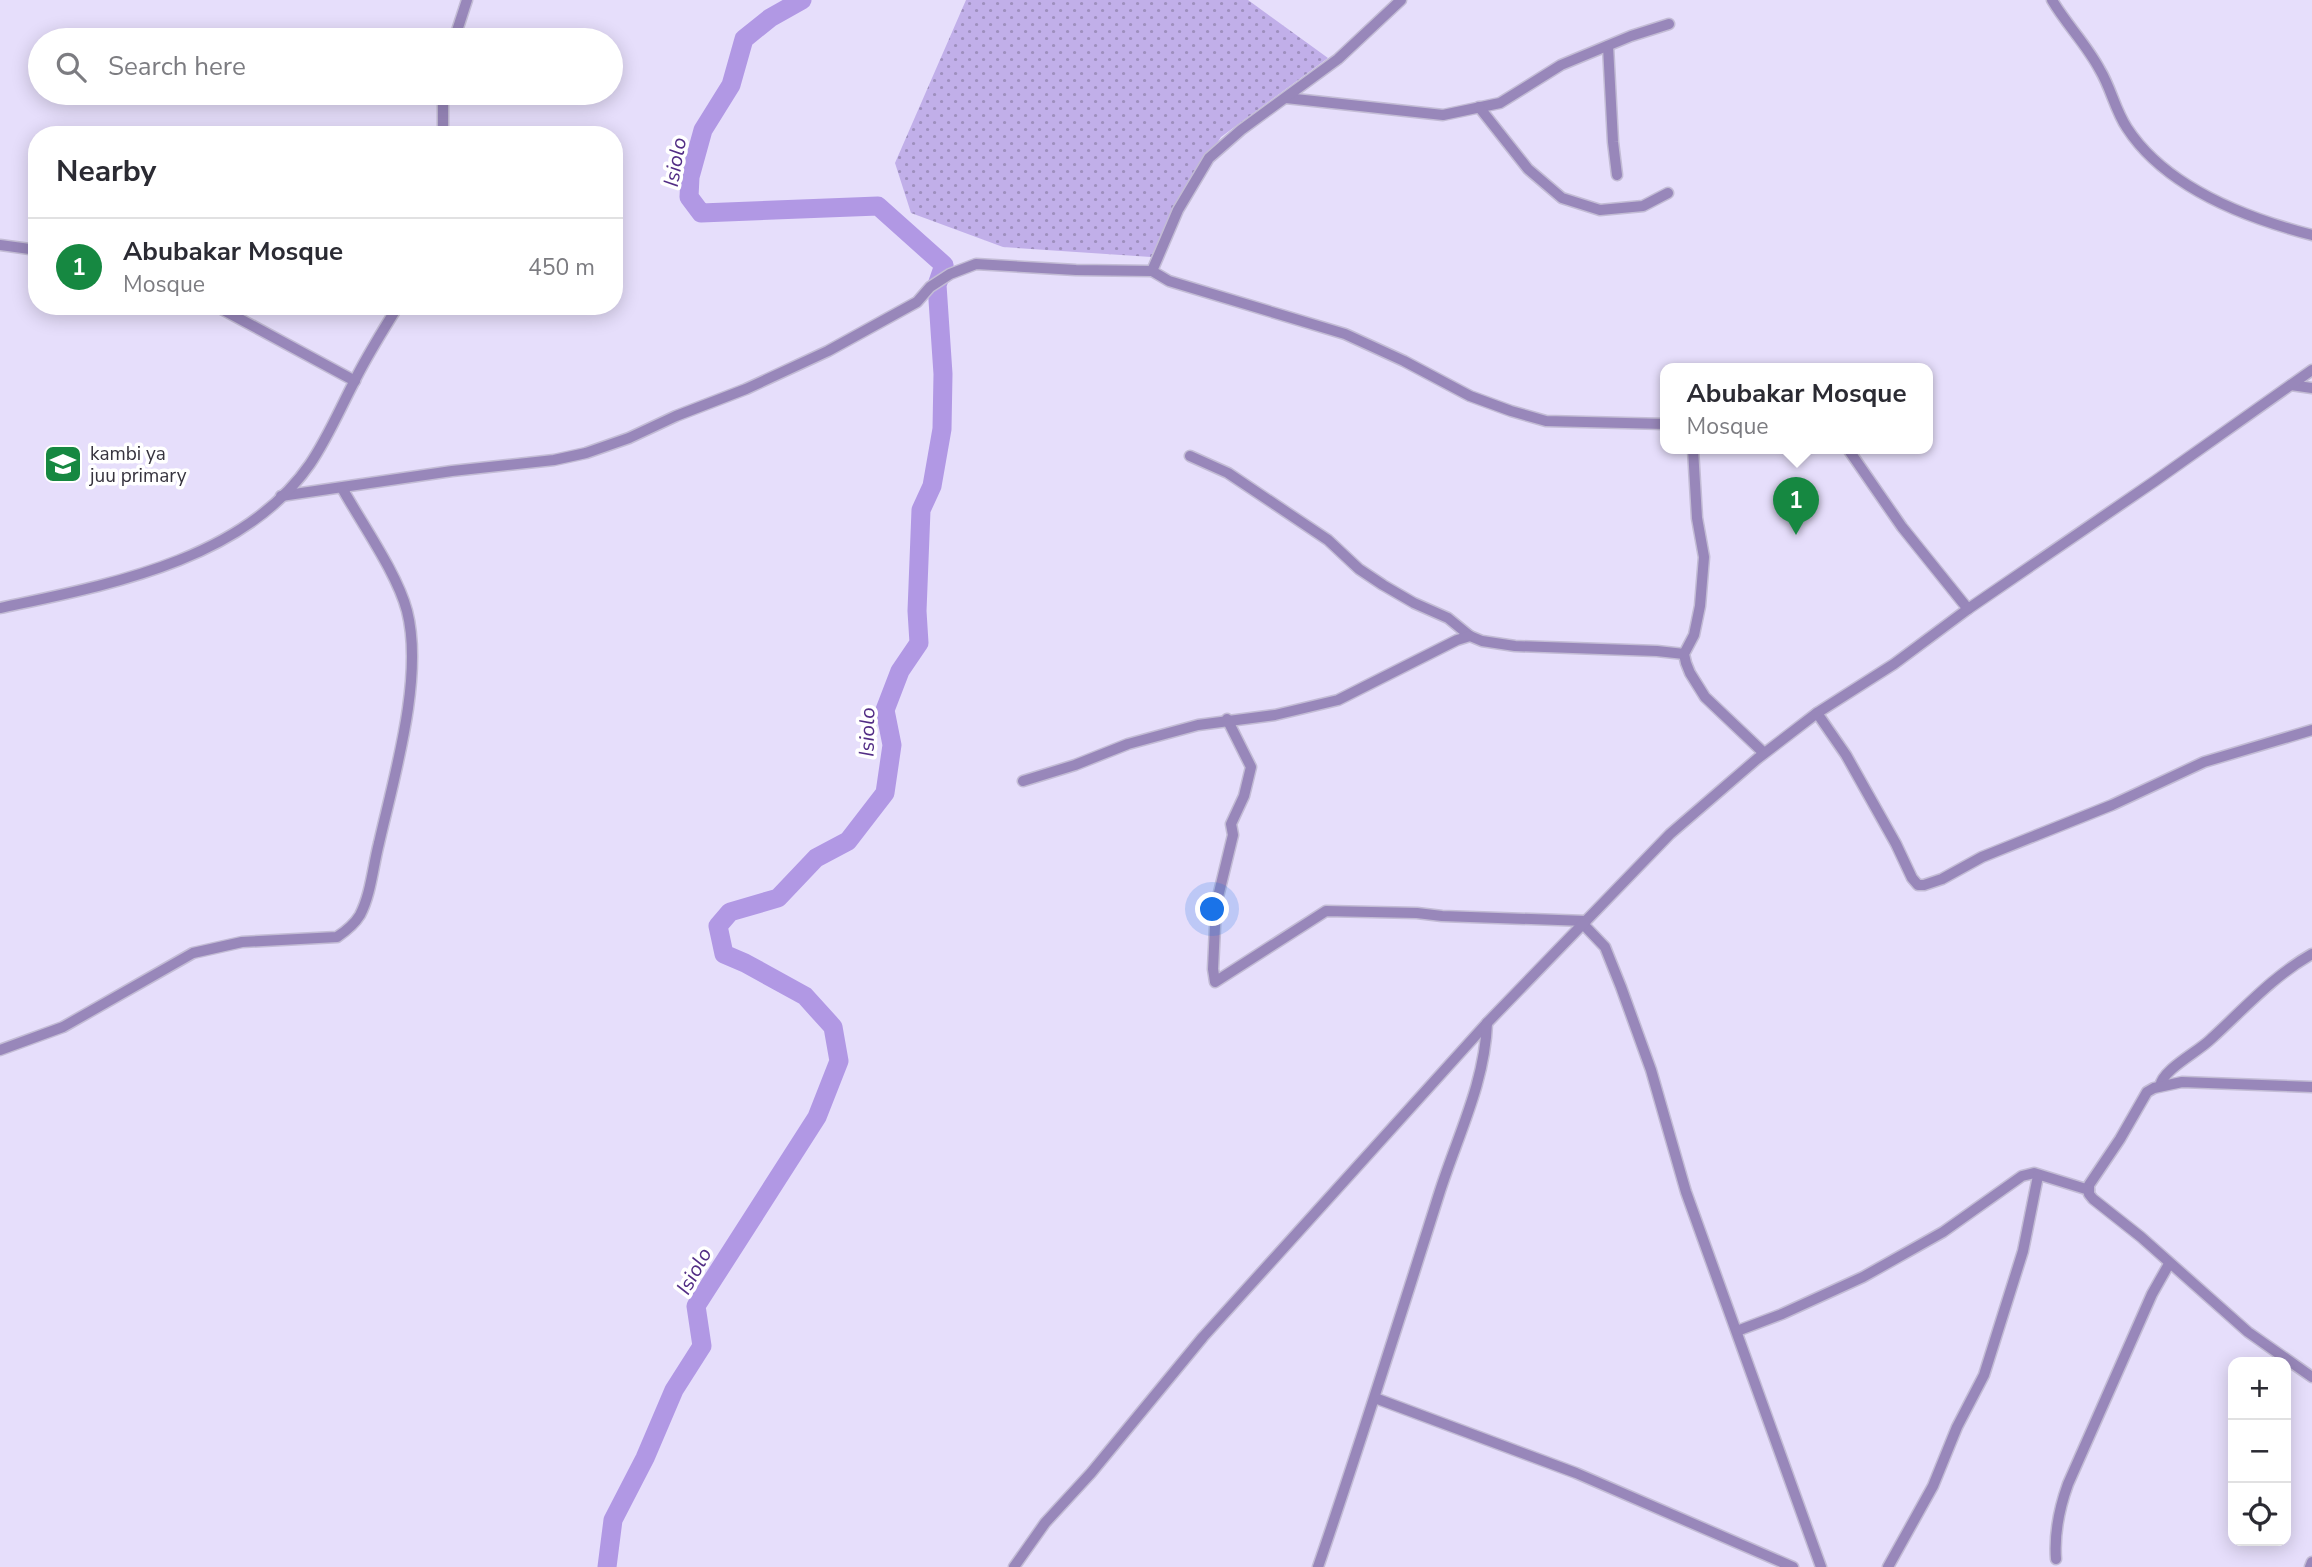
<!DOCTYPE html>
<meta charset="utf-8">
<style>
body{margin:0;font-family:"Nunito Sans",sans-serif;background:#f7f7f7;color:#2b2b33}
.controls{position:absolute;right:21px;bottom:21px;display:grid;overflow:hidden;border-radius:14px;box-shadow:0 4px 18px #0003}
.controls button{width:63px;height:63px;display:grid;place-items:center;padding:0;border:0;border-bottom:2px solid #e1e1e2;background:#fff;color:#2b2b33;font:35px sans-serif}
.you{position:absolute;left:1213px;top:910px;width:24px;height:24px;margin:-18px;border:5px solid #fff;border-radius:50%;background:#1a73e8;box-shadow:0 0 0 10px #1a73e833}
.badge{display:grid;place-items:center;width:46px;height:46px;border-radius:50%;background:#168841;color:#fff;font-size:23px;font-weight:700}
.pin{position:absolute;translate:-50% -58px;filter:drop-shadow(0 2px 4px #0008)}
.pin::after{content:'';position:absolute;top:37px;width:24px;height:21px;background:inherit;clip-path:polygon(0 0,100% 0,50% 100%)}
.popup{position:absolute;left:1660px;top:363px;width:273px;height:91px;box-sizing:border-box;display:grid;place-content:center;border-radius:14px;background:#fff;filter:drop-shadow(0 2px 5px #0005);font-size:23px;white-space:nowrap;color:#7c7c81}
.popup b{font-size:26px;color:#2b2b33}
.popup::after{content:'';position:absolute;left:50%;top:100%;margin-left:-14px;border:14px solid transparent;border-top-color:#fff}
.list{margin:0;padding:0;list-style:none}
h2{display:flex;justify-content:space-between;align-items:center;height:91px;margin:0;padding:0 28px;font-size:30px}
h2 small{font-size:23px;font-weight:400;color:#7c7c81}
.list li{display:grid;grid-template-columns:46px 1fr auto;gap:21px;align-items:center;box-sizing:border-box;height:98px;padding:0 28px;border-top:2px solid #e1e1e2}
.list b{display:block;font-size:26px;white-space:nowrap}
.list p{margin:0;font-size:23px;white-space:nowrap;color:#7c7c81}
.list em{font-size:23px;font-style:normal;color:#7c7c81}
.icon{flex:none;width:38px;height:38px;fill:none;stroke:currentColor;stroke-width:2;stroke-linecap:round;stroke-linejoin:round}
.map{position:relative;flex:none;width:2312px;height:1567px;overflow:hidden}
.search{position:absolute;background:#fff;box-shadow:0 4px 18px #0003;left:28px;top:28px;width:595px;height:77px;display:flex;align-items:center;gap:18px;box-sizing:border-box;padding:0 24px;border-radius:38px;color:#7c7c81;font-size:26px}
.panel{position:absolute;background:#fff;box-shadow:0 4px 18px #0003;left:28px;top:126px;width:595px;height:189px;border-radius:28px}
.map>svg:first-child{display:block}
.grass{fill:url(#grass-dots)}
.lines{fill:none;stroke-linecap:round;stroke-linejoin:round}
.river{stroke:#b198e4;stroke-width:19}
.street-casing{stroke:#c3bcd5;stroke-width:13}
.street{stroke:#9887ba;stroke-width:10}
.labels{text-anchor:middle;stroke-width:7;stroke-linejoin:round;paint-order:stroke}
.poi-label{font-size:19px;fill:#36333e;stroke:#fff;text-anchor:start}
.water-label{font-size:21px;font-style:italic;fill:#522d85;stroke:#fff}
</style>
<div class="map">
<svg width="2312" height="1567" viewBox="0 0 2312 1567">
<defs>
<pattern id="grass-dots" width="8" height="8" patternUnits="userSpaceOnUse" patternTransform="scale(1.75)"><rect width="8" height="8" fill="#c1afe9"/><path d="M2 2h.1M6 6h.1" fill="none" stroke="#9e8fbe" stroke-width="1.8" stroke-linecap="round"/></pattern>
</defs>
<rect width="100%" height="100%" fill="#e6defb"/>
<!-- grass -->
<polygon class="grass" points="966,0 1248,0 1328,58 1221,137 1183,196 1151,257 1003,247 911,213 895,163"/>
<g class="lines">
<!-- river -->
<polyline class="river" points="607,1567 613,1520 645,1458 674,1390 702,1346 696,1306 817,1117 839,1061 833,1027 805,996 745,963 724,954 718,926 730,912 778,898 816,858 848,841 885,793 892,745 885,710 900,671 919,643 917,611 921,510 932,486 942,429 943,374 937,285 944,265 878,206 701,213 689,197 690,177 703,130 731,85 744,39 770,18 802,0"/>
<defs>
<g id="street">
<path d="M2052,0C2066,24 2087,45 2100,70C2111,88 2115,110 2127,128C2166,188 2246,218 2312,235"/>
<polyline points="454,40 467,0"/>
<polyline points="1608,46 1613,142 1617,175"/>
<polyline points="1286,98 1443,115 1500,103 1561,65 1631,36 1669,24"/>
<polyline points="1479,107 1528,169 1562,198 1600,210 1643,206 1668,193"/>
<polyline points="443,135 443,93"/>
<polyline points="0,245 37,250"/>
<polyline points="1152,271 1178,210 1209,158 1241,130 1338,59 1401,0"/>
<polyline points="216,306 355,381"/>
<polyline points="2291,385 2312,388"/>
<polyline points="1693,449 1697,518 1704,557 1700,606 1694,635 1684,654 1686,663 1690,673 1705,697 1764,753"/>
<polyline points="1848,449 1902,527 1968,609"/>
<polyline points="1190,456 1228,473 1328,540 1359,569 1383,585 1414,603 1448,618 1470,636 1482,641 1515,646 1657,651 1684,654"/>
<polyline points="281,496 452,471 554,460 586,453 629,438 676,416 746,389 828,351 917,302 930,287 950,274 976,264 1076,270 1152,271 1169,281 1345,334 1404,361 1470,396 1511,411 1546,421 1665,424"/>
<path d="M0,608C107,585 243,561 310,464C327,439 339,411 353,384C366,357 382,332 398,306"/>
<polyline points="1817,713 1846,755 1896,844 1912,878 1918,885 1924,885 1942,879 1982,857 2112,805 2204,762 2312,730"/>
<polyline points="1227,719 1251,767 1244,796 1231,824 1233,835 1216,905 1213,969 1215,982 1326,911 1417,913 1442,916 1586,921"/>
<polyline points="1023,781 1075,765 1128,744 1198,725 1275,715 1338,700 1457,640 1470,636"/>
<polyline points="1583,924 1605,947 1621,987 1651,1070 1686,1192 1821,1567"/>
<path d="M0,1050L63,1027L193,953L242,942L337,937C346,931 354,925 360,915C371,894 373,866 379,843C394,777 424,677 407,611C397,573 362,524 342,488"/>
<path d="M2160,1086C2163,1069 2198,1052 2211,1039C2244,1009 2273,976 2312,954"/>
<polyline points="2312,1087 2182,1082 2154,1088 2147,1092 2120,1139 2089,1185 2089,1194 2093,1199 2141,1237 2248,1332 2312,1377"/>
<polyline points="1737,1331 1782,1314 1863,1277 1943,1232 2022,1176 2034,1173 2089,1190"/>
<polyline points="1375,1398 1576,1473 1793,1567"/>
<path d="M2056,1559C2054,1532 2059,1509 2068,1484L2152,1294L2169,1264"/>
<polyline points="1014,1567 1045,1523 1091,1473 1203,1337 1487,1023 1670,834 1757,759 1817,713 1894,664 1968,609 2155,481 2312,370"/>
<path d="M1318,1567C1361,1442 1400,1317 1440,1191C1458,1135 1485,1082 1487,1023"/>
<polyline points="1888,1567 1933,1486 1957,1427 1984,1375 2023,1251 2038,1176"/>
<polyline points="2310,1567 2312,1562"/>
</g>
</defs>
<!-- street casing -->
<use href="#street" class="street-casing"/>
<!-- street -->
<use href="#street" class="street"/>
</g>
<!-- icons -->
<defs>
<symbol id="school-square" viewBox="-11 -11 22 22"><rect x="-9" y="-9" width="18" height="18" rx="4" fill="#168841" stroke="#fff"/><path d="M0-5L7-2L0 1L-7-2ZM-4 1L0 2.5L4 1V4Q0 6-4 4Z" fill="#fff"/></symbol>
</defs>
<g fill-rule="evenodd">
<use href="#school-square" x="41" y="442" width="44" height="44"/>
</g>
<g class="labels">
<!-- poi labels -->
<g class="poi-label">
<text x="90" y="460">kambi ya<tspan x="90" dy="22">juu primary</tspan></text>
</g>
<!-- water labels -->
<g class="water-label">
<text transform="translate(675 162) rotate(-80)" y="7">Isiolo</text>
<text transform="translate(867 732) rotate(-89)" y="7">Isiolo</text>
<text transform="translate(694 1271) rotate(-61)" y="7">Isiolo</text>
</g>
</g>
</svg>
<div class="controls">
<button>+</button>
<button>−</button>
<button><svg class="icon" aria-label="locate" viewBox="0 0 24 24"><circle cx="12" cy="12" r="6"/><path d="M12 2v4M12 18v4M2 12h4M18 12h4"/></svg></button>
</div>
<div class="you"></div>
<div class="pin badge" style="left:1796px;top:535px">1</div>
<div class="popup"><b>Abubakar Mosque</b>Mosque</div>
<div class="search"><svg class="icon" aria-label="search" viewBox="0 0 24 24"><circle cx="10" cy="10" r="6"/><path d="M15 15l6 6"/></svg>Search here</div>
<section class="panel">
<h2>Nearby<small></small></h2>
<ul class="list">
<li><span class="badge">1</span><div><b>Abubakar Mosque</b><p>Mosque</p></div><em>450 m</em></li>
</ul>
</section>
</div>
